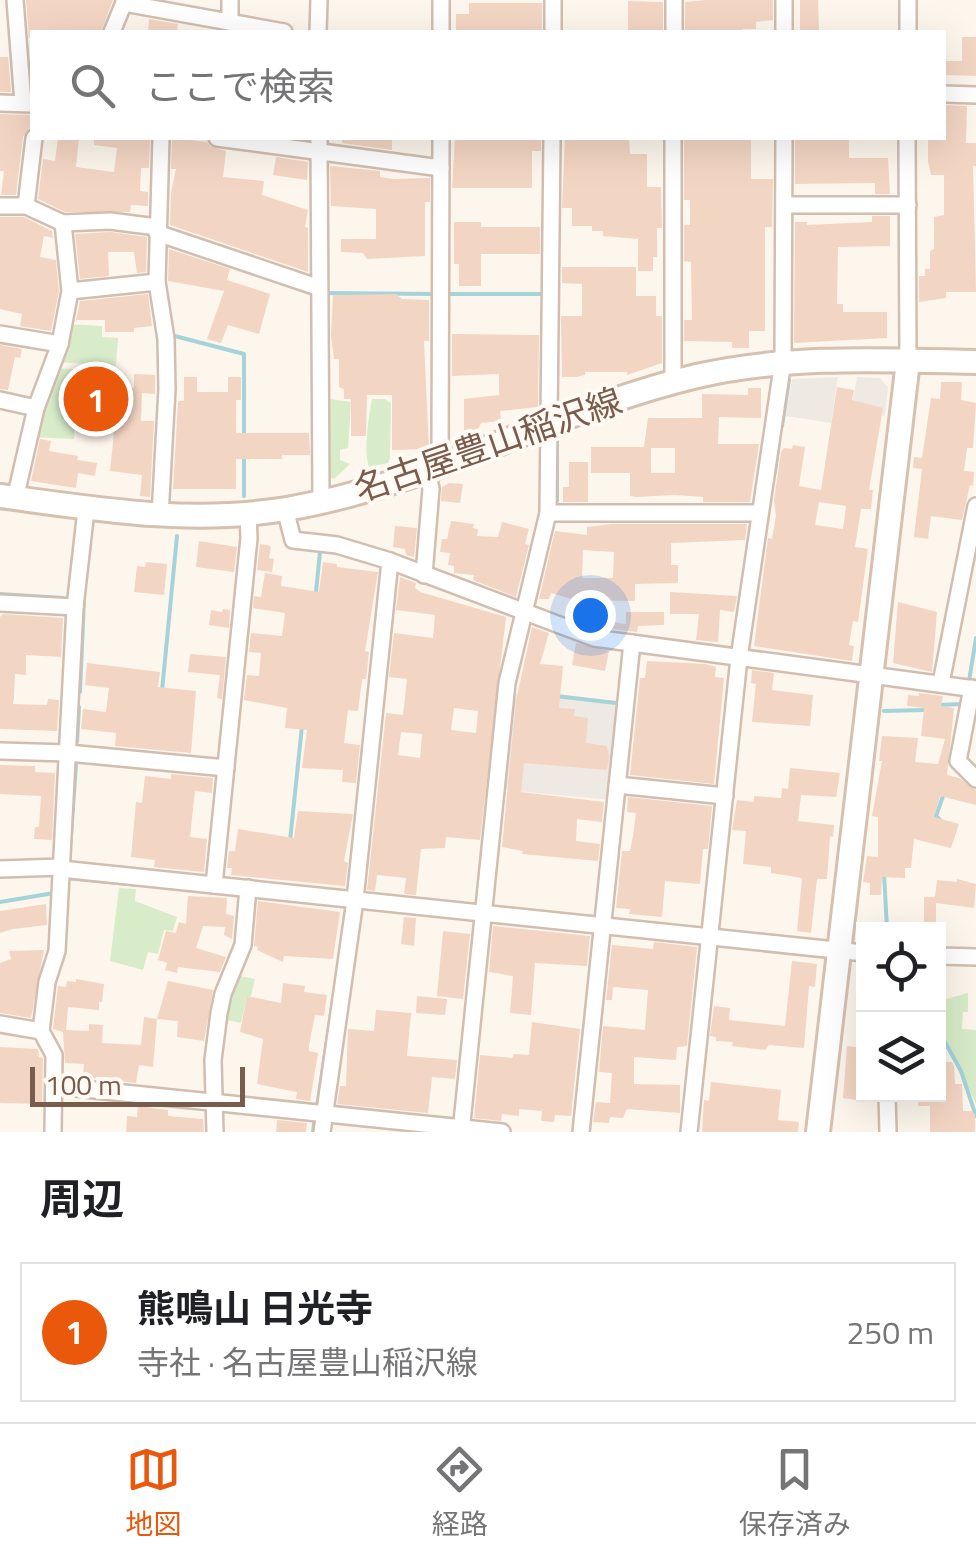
<!DOCTYPE html>
<html lang="ja">
<meta charset="utf-8">
<style>
body{margin:0;font-family:"Titillium Web","Noto Sans JP",sans-serif;background:#f6f6f6;color:#202124}
.controls{position:absolute;right:30px;bottom:30px;display:grid;overflow:hidden;border-radius:0px;box-shadow:0 10px 40px #0002}
.controls button{width:90px;height:90px;display:grid;place-items:center;padding:0;border:0;border-bottom:2px solid #e0e0e0;background:#fff;color:#202124;font:50px sans-serif}
.scale{position:absolute;left:30px;bottom:25px;width:215px;box-sizing:border-box;padding-left:10px;border:5px solid #7a5c4d;border-top:0;font-size:28px;line-height:35px;white-space:nowrap;color:#7a5c4d;-webkit-text-stroke:8px #fffaf3;paint-order:stroke}
.you{position:absolute;left:590px;top:615px;width:35px;height:35px;margin:-25px;border:8px solid #fff;border-radius:50%;background:#1a73e8;box-shadow:0 0 0 15px #1a73e833}
.badge{display:grid;place-items:center;width:65px;height:65px;border-radius:50%;background:#ea580c;color:#fff;font-size:32px;font-weight:700}
.pin{position:absolute;translate:-50% -50%;border:5px solid #fff;box-shadow:0 2px 10px #0006}
.list{margin:0;padding:0;list-style:none}
h2{display:flex;justify-content:space-between;align-items:center;height:130px;margin:0;padding:0 40px;font-size:42px}
h2 small{font-size:32px;font-weight:400;color:#757577}
.list li{display:grid;grid-template-columns:65px 1fr auto;gap:30px;align-items:center;box-sizing:border-box;height:140px;margin:0 20px 20px;padding:0 20px;border:2px solid #e0e0e0;border-radius:0px}
.list b{display:block;font-size:38px;white-space:nowrap}
.list p{margin:0;font-size:32px;white-space:nowrap;color:#757577}
.list em{font-size:32px;font-style:normal;color:#757577}
.icon{flex:none;width:55px;height:55px;fill:none;stroke:currentColor;stroke-width:2;stroke-linecap:round;stroke-linejoin:round}
.map{position:relative;flex:none;width:976px;height:1132px;overflow:hidden}
.search{position:absolute;background:#fff;box-shadow:0 10px 40px #0002;left:30px;right:30px;top:30px;height:110px;display:flex;align-items:center;gap:25px;box-sizing:border-box;padding:0 35px;border-radius:0px;color:#757577;font-size:38px}
.sheet{height:290px;background:#fff}
nav{display:flex;justify-content:space-around;align-items:center;box-sizing:border-box;height:140px;border-top:2px solid #e0e0e0;background:#fff;font-size:28px;color:#757577}
nav a{display:grid;justify-items:center;gap:5px}
nav .on{color:#ea580c}
.map>svg:first-child{display:block}
.industrial{fill:#efe9e4}
.green{fill:#d8ecc9}
.lines{fill:none;stroke-linecap:round;stroke-linejoin:round}
.stream{stroke:#a5d3da;stroke-width:4}
.building{fill:#f3d5c3;fill-rule:evenodd}
.street-casing{stroke:#d1beb0;stroke-width:20}
.secondary-casing{stroke:#d6c0b0;stroke-width:28}
.street{stroke:#fff;stroke-width:15}
.secondary{stroke:#fff;stroke-width:22}
.labels{text-anchor:middle;stroke-width:8;stroke-linejoin:round;paint-order:stroke}
.street-label{font-size:35px;fill:#7a5c4d;stroke:#fffaf3}
</style>
<div class="map">
<svg width="976" height="1132" viewBox="0 0 976 1132">
<rect width="100%" height="100%" fill="#fdf6ec"/>
<!-- industrial -->
<g class="industrial">
<polygon points="838,377 831,423 786,416 792,379"/>
<polygon points="857,377 880,378 888,387 885,416 851,411"/>
<polygon points="515,693 620,704 611,800 505,790"/>
</g>
<!-- green -->
<g class="green">
<polygon points="67,324 102,326 102,337 118,338 116,366 57,362"/>
<polygon points="54,368 87,370 86,384 78,384 74,439 33,437"/>
<polygon points="330,399 351,402 348,448 340,450 340,460 350,464 335,478 328,479 328,401"/>
<path d="M372,399H385L391,403L390,458L388,463L369,467C363,452 369,415 372,399Z"/>
<polygon points="119,888 136,889 135,901 177,917 173,931 164,930 158,954 148,952 143,970 110,961"/>
<polygon points="235,975 255,979 251,996 247,996 241,1023 222,1019"/>
<polygon points="968,993 968,1012 963,1012 962,1029 976,1030 976,1104 943,1034 939,1001"/>
</g>
<g class="lines">
<!-- stream -->
<g class="stream">
<polyline points="324,293 433,294"/>
<polyline points="447,294 542,294"/>
<polyline points="171,335 244,354 244,433"/>
<polyline points="557,400 557,346"/>
<polyline points="782,426 789,380"/>
<polyline points="775,472 779,441"/>
<polyline points="244,496 244,458"/>
<polyline points="557,501 557,441"/>
<polyline points="316,592 320,552"/>
<polyline points="0,594 63,598"/>
<polyline points="969,681 976,638"/>
<polyline points="162,691 177,536"/>
<polyline points="80,692 84,599"/>
<polyline points="556,696 616,703"/>
<polyline points="938,705 963,704"/>
<polyline points="884,711 924,710"/>
<polyline points="77,742 79,707"/>
<polyline points="942,822 936,816 943,796"/>
<polyline points="290,841 302,726"/>
<polyline points="69,864 76,765"/>
<polyline points="884,873 887,929"/>
<polyline points="66,878 138,885"/>
<polyline points="0,902 54,893"/>
<polyline points="938,1006 941,1035 961,1071 976,1116"/>
<polyline points="317,1107 334,993"/>
<polyline points="313,1132 315,1116"/>
</g>
</g>
<!-- building -->
<g class="building">
<polygon points="26,0 113,0 101,32 32,32 32,38 29,38"/>
<polygon points="706,0 773,0 773,20 756,22 756,29 742,29 742,32 685,32 685,2"/>
<polygon points="800,0 818,0 819,30 800,30"/>
<polygon points="628,1 663,2 663,32 628,32"/>
<polygon points="469,3 542,3 542,32 456,30 456,14 469,14"/>
<polygon points="149,19 178,24 177,32 148,32"/>
<polygon points="962,37 976,37 976,76 944,75 944,61 962,61"/>
<polygon points="0,57 8,57 11,92 0,92"/>
<polygon points="944,105 967,106 966,143 976,143 976,166 973,166 976,292 946,292 946,298 919,302 919,276 925,276 925,269 930,269 930,251 934,249 934,217 944,215 944,175 931,175 928,162 928,138 944,138"/>
<polygon points="0,114 30,115 30,128 23,137 16,195 1,195 4,171 0,171"/>
<polygon points="58,138 79,138 76,167 114,172 117,148 94,145 94,138 150,138 149,168 141,168 140,191 148,192 148,206 131,205 130,212 65,212 38,199 43,159 55,161"/>
<polygon points="172,138 207,142 211,147 226,151 223,177 264,181 262,195 308,210 305,227 308,228 308,272 170,225 171,193 176,169 171,169"/>
<polygon points="342,138 392,138 392,150 342,143"/>
<polygon points="455,138 541,139 541,151 532,151 532,188 452,188"/>
<polygon points="565,138 629,138 630,154 647,154 647,187 661,187 662,228 657,228 657,257 653,257 653,271 638,271 638,239 603,236 603,231 592,231 592,226 572,226 572,208 562,208"/>
<polygon points="684,138 751,138 751,179 773,179 772,227 765,227 765,331 749,331 749,348 732,348 732,342 684,341 684,320 692,320 691,262 684,261 684,225 690,225 690,200 684,200"/>
<polygon points="795,138 849,138 849,158 888,158 890,194 875,194 875,183 795,184"/>
<polygon points="276,157 308,162 307,180 273,175"/>
<polygon points="330,166 380,171 380,177 394,179 430,178 430,202 425,202 425,256 367,259 363,253 341,252 341,239 376,239 376,209 331,206"/>
<polygon points="872,216 890,216 890,246 838,247 837,304 843,304 843,312 887,312 887,338 794,343 795,222 807,222 807,225 872,222"/>
<polygon points="0,217 24,217 52,231 53,238 44,236 40,257 56,260 59,291 51,331 20,326 22,314 0,309"/>
<polygon points="454,222 481,222 481,227 540,227 540,254 481,254 481,286 459,286 459,264 454,264"/>
<polygon points="110,232 147,237 146,272 137,273 134,252 108,252 109,276 80,279 75,234"/>
<polygon points="169,249 230,269 227,280 270,294 259,334 228,325 221,343 207,339 224,291 168,281"/>
<polygon points="562,267 636,267 636,296 656,296 656,316 662,316 662,363 627,375 627,372 585,372 585,375 576,377 562,377 561,316 582,316 582,284 562,283"/>
<polygon points="148,294 152,326 134,328 134,332 105,332 105,320 76,320 80,301"/>
<polygon points="396,294 402,299 429,300 429,341 424,341 429,449 392,450 392,395 367,395 366,436 351,436 351,399 344,399 344,389 339,387 339,359 334,359 331,335 333,295"/>
<polygon points="452,334 539,335 538,407 500,411 501,421 481,423 478,430 464,430 464,399 499,395 499,374 452,376"/>
<polygon points="0,345 22,349 20,358 15,357 8,390 0,389"/>
<polygon points="88,369 108,371 107,386 134,388 134,374 155,375 155,394 142,393 141,421 154,421 150,497 140,496 142,475 110,471 115,423 87,421 87,417 76,417 78,384 88,385"/>
<polygon points="184,377 197,377 197,392 228,392 228,377 241,377 241,400 236,400 236,433 309,433 310,455 282,455 282,459 236,459 236,489 173,489 178,401 184,401"/>
<polygon points="941,382 962,382 961,400 976,403 973,448 967,448 964,471 974,472 973,486 970,485 962,520 931,516 928,539 914,537 922,469 913,468 914,457 922,458 931,398 940,399"/>
<path d="M837,387L854,390L852,400L883,408L869,490H873L871,509H861L855,547L868,549L858,622L853,621L849,645L854,646L852,661L754,646L768,538L772,539L776,516L774,500L781,452L784,448L792,449L793,445L805,447L799,486L821,490ZM819,502L846,506L843,529L815,525Z"/>
<path d="M748,388H761V418L719,417L718,444H759L750,502H703V497L675,495L636,497L630,496V473H591V447H644L648,418H702V394L748,395ZM651,448H675V473H651Z"/>
<polygon points="40,439 51,441 49,451 78,456 77,460 97,463 95,476 78,473 76,488 31,481"/>
<polygon points="569,462 588,462 588,502 563,502 563,487 569,487"/>
<polygon points="449,483 463,484 460,503 441,501 442,487"/>
<polygon points="451,521 474,524 473,528 478,529 477,536 498,537 502,522 529,529 525,544 529,545 516,597 473,580 474,575 454,573 454,566 448,565 450,553 440,552 442,539 447,539"/>
<path d="M611,524H747L745,540L671,543V565H678V583L635,584V601L575,600L551,593L549,599H539L555,531L587,535V527ZM583,550L614,552L613,578H582Z"/>
<polygon points="395,526 417,528 414,557 406,555 405,549 393,547"/>
<polygon points="199,541 237,547 234,572 196,567"/>
<polygon points="260,544 271,546 269,558 274,559 272,572 257,570"/>
<polygon points="146,562 167,564 164,595 134,592 137,566 145,567"/>
<polygon points="323,562 337,564 337,567 378,572 365,651 369,652 366,679 362,679 358,711 348,710 344,743 360,745 356,783 342,782 343,770 302,768 307,730 285,728 287,708 244,700 247,675 259,676 261,653 249,652 251,633 282,636 285,613 253,608 254,596 261,597 265,573 282,576 281,586 319,592"/>
<path d="M400,577L416,583L415,588L420,592L506,617L480,840L446,837L445,848L421,849L416,895L404,894L406,878L377,875L375,891L367,890L386,713L403,715L407,679L389,677L394,633L433,638L435,615L396,610ZM454,708L478,711L476,733L451,730ZM401,732L422,734L420,758L398,755Z"/>
<polygon points="670,592 737,596 734,612 720,610 718,642 696,640 699,614 670,614"/>
<polygon points="898,602 937,612 932,672 893,663"/>
<polygon points="223,609 230,610 229,628 209,625 211,610 222,612"/>
<polygon points="626,612 664,612 664,625 638,626 637,632 596,627 597,620 626,624"/>
<polygon points="3,614 63,618 61,657 26,655 26,675 15,674 14,697 13,704 47,705 48,699 59,700 57,731 0,729 0,617"/>
<polygon points="532,627 549,633 540,664 563,666 559,708 575,709 574,716 588,718 586,743 607,746 609,756 607,770 524,763 521,792 604,802 602,822 577,819 576,841 600,844 598,861 522,854 523,851 502,847 516,701"/>
<polygon points="576,643 609,651 605,671 572,665"/>
<polygon points="190,654 226,657 222,699 217,698 220,675 188,672"/>
<polygon points="647,661 705,664 716,667 715,677 724,678 714,784 630,775 640,678 645,678"/>
<polygon points="87,663 160,672 158,687 196,691 191,753 115,746 116,733 81,729 83,709 106,712 109,688 85,685"/>
<polygon points="752,670 774,673 772,690 813,695 810,726 752,722 756,684 751,683"/>
<polygon points="919,693 943,696 941,706 954,708 947,775 959,778 976,790 976,805 940,796 934,817 959,824 951,848 914,839 911,868 905,868 905,878 882,877 881,895 870,895 870,883 863,882 867,856 878,857 878,817 872,816 882,761 879,761 882,736 918,738 915,762 938,764 945,739 921,736 924,708 907,706 908,695 919,696"/>
<polygon points="0,765 35,766 35,772 55,773 52,840 34,839 35,827 39,827 41,796 0,794"/>
<polygon points="790,768 840,773 836,797 801,795 798,821 834,825 833,837 830,836 827,879 817,879 811,933 797,931 802,878 771,873 771,867 743,864 746,831 732,830 737,800 754,802 754,796 781,798 782,788 788,789"/>
<polygon points="171,774 213,778 212,793 195,791 190,837 207,839 204,872 154,867 155,860 131,857 136,802 142,803 145,776 171,779"/>
<polygon points="628,797 712,806 708,849 703,849 700,884 665,881 662,917 629,914 630,909 616,908 622,851 630,851 633,836 636,813 627,812"/>
<polygon points="298,811 353,814 344,861 348,863 345,886 231,875 232,868 227,868 229,851 235,851 238,829 294,838"/>
<polygon points="957,879 976,884 974,908 936,903 936,930 924,930 924,897 935,897 937,880 957,882"/>
<polygon points="188,896 227,898 226,914 234,916 232,939 224,935 225,927 203,926 196,948 226,957 220,972 178,967 177,973 165,970 167,963 158,960 166,931 176,933 179,922 186,924"/>
<polygon points="258,901 340,912 333,959 284,956 283,962 257,950 258,947 254,946"/>
<polygon points="46,904 47,925 13,929 0,933 0,911"/>
<polygon points="404,917 416,918 414,946 401,944"/>
<polygon points="493,926 590,936 587,966 535,963 531,1015 510,1013 513,976 489,972"/>
<polygon points="443,931 470,934 463,999 437,996"/>
<polygon points="654,942 697,947 687,1046 677,1047 676,1060 634,1057 634,1084 680,1085 680,1113 627,1109 623,1118 610,1117 609,1123 593,1122 596,1102 610,1103 612,1073 599,1072 603,1026 645,1030 648,990 613,987 612,1000 606,1000 612,945 653,949"/>
<polygon points="44,950 31,1018 0,1013 0,963 11,959 9,951"/>
<polygon points="792,961 817,964 815,987 809,986 804,1048 769,1045 765,1050 732,1046 733,1042 716,1041 716,1037 710,1036 714,1006 730,1008 729,1020 785,1026"/>
<polygon points="76,979 104,984 102,1002 99,1002 99,1010 68,1007 66,1030 89,1031 89,1024 103,1025 102,1043 141,1045 144,1017 157,1019 153,1067 139,1065 136,1083 83,1077 84,1064 65,1063 63,1032 53,1029 58,986 66,987 67,981 76,982"/>
<polygon points="168,981 213,990 204,1041 177,1037 178,1021 157,1019"/>
<polygon points="283,983 305,986 304,992 327,995 324,1016 315,1015 309,1045 309,1051 318,1053 310,1101 296,1099 297,1092 257,1084 263,1039 240,1032 247,996 281,1003"/>
<polygon points="417,996 447,999 445,1015 416,1013"/>
<polygon points="376,1010 411,1013 407,1056 457,1060 455,1079 432,1077 428,1113 337,1104 340,1086 346,1086 348,1029 374,1031"/>
<polygon points="532,1022 580,1029 571,1116 555,1115 554,1122 541,1121 542,1111 519,1109 519,1116 502,1114 501,1121 474,1118 480,1055 512,1058 514,1054 529,1055"/>
<polygon points="847,1046 864,1048 864,1101 843,1098"/>
<polygon points="0,1047 38,1049 39,1057 43,1058 42,1104 0,1103"/>
<polygon points="938,1062 952,1062 954,1066 955,1084 962,1084 963,1111 972,1111 975,1115 975,1132 930,1132 930,1106 918,1106 918,1094 938,1094"/>
<polygon points="711,1082 781,1090 778,1120 799,1122 798,1132 702,1132 704,1100 709,1101"/>
<polygon points="138,1106 168,1110 168,1116 203,1119 204,1132 126,1132 127,1116 137,1117"/>
<polygon points="277,1120 307,1123 306,1132 276,1132"/>
</g>
<g class="lines">
<defs>
<g id="street">
<polyline points="15,0 23,103"/>
<polyline points="230,0 230,22"/>
<polyline points="784,0 784,32"/>
<polyline points="124,3 284,32"/>
<polyline points="112,32 125,0"/>
<polyline points="318,32 319,0"/>
<polyline points="441,32 441,0"/>
<polyline points="553,32 553,0"/>
<polyline points="674,32 674,0"/>
<polyline points="908,32 908,0"/>
<polyline points="944,94 976,95"/>
<polyline points="0,103 31,104"/>
<polyline points="217,138 441,168"/>
<polyline points="319,138 321,502"/>
<polyline points="673,138 673,383"/>
<polyline points="907,138 908,361"/>
<polyline points="785,205 908,205"/>
<polyline points="0,206 26,206 63,223 70,291 60,344 36,408 15,499"/>
<polyline points="26,206 34,138"/>
<polyline points="63,223 110,221 157,227"/>
<polyline points="157,233 317,287"/>
<polyline points="70,291 157,282"/>
<polyline points="0,334 60,344"/>
<polyline points="0,400 36,408"/>
<polyline points="440,465 441,138"/>
<polyline points="285,509 293,540 337,545 390,561 594,638 976,689"/>
<polyline points="548,513 760,513"/>
<polyline points="160,516 167,389 166,339 157,282 161,138"/>
<polyline points="424,575 431,489 427,469"/>
<polyline points="0,603 75,607"/>
<polyline points="941,683 976,506"/>
<polyline points="972,688 958,761 976,779"/>
<polyline points="0,751 68,753 226,768"/>
<polyline points="617,785 725,796"/>
<polyline points="0,869 61,867"/>
<polyline points="61,869 864,953"/>
<polyline points="214,885 249,538 248,513"/>
<polyline points="938,956 976,957"/>
<polyline points="0,1024 41,1031"/>
<polyline points="56,1086 502,1132"/>
<polyline points="887,1094 888,1132"/>
<polyline points="53,1132 54,1055 41,1031 47,982 57,951 75,607 86,510"/>
<polyline points="215,1132 213,1060 219,1013 223,994 243,945 248,888"/>
<polyline points="322,1132 355,900 390,561"/>
<polyline points="461,1132 507,683 548,513 552,138"/>
<polyline points="581,1132 632,643"/>
<polyline points="689,1132 739,658 783,361 784,138"/>
</g>
<g id="secondary">
<path d="M0,496C97,509 189,525 286,509C429,485 557,409 697,376C789,355 883,360 976,362"/>
<polyline points="818,1132 908,361"/>
</g>
</defs>
<!-- street casing -->
<use href="#street" class="street-casing"/>
<!-- secondary casing -->
<use href="#secondary" class="secondary-casing"/>
<!-- street -->
<use href="#street" class="street"/>
<!-- secondary -->
<use href="#secondary" class="secondary"/>
</g>
<g class="labels">
<!-- street labels -->
<g class="street-label">
<text transform="translate(488 445) rotate(-19)" y="12">名古屋豊山稲沢線</text>
</g>
</g>
</svg>
<div class="controls">
<button><svg class="icon" aria-label="locate" viewBox="0 0 24 24"><circle cx="12" cy="12" r="6"/><path d="M12 2v4M12 18v4M2 12h4M18 12h4"/></svg></button>
<button><svg class="icon" aria-label="layers" viewBox="0 0 24 24"><path d="M12 4l9 5-9 5-9-5zM3 14l9 5 9-5"/></svg></button>
</div>
<div class="scale">100 m</div>
<div class="you"></div>
<div class="pin badge" style="left:96px;top:399px">1</div>
<div class="search"><svg class="icon" aria-label="search" viewBox="0 0 24 24"><circle cx="10" cy="10" r="6"/><path d="M15 15l6 6"/></svg>ここで検索</div>
</div>
<section class="sheet">
<h2>周辺<small></small></h2>
<ul class="list">
<li><span class="badge">1</span><div><b>熊鳴山 日光寺</b><p>寺社 · 名古屋豊山稲沢線</p></div><em>250 m</em></li>
</ul>
</section>
<nav>
<a class="on"><svg class="icon" aria-label="map" viewBox="0 0 24 24"><path d="M3 6l6-2 6 2 6-2v14l-6 2-6-2-6 2zM9 4v14M15 6v14"/></svg>地図</a>
<a><svg class="icon" aria-label="directions" viewBox="0 0 24 24"><path d="M12 3l9 9-9 9-9-9zM9 14v-3h6M13 9l2 2-2 2"/></svg>経路</a>
<a><svg class="icon" aria-label="saved" viewBox="0 0 24 24"><path d="M7 4h10v16l-5-4-5 4z"/></svg>保存済み</a>
</nav>
